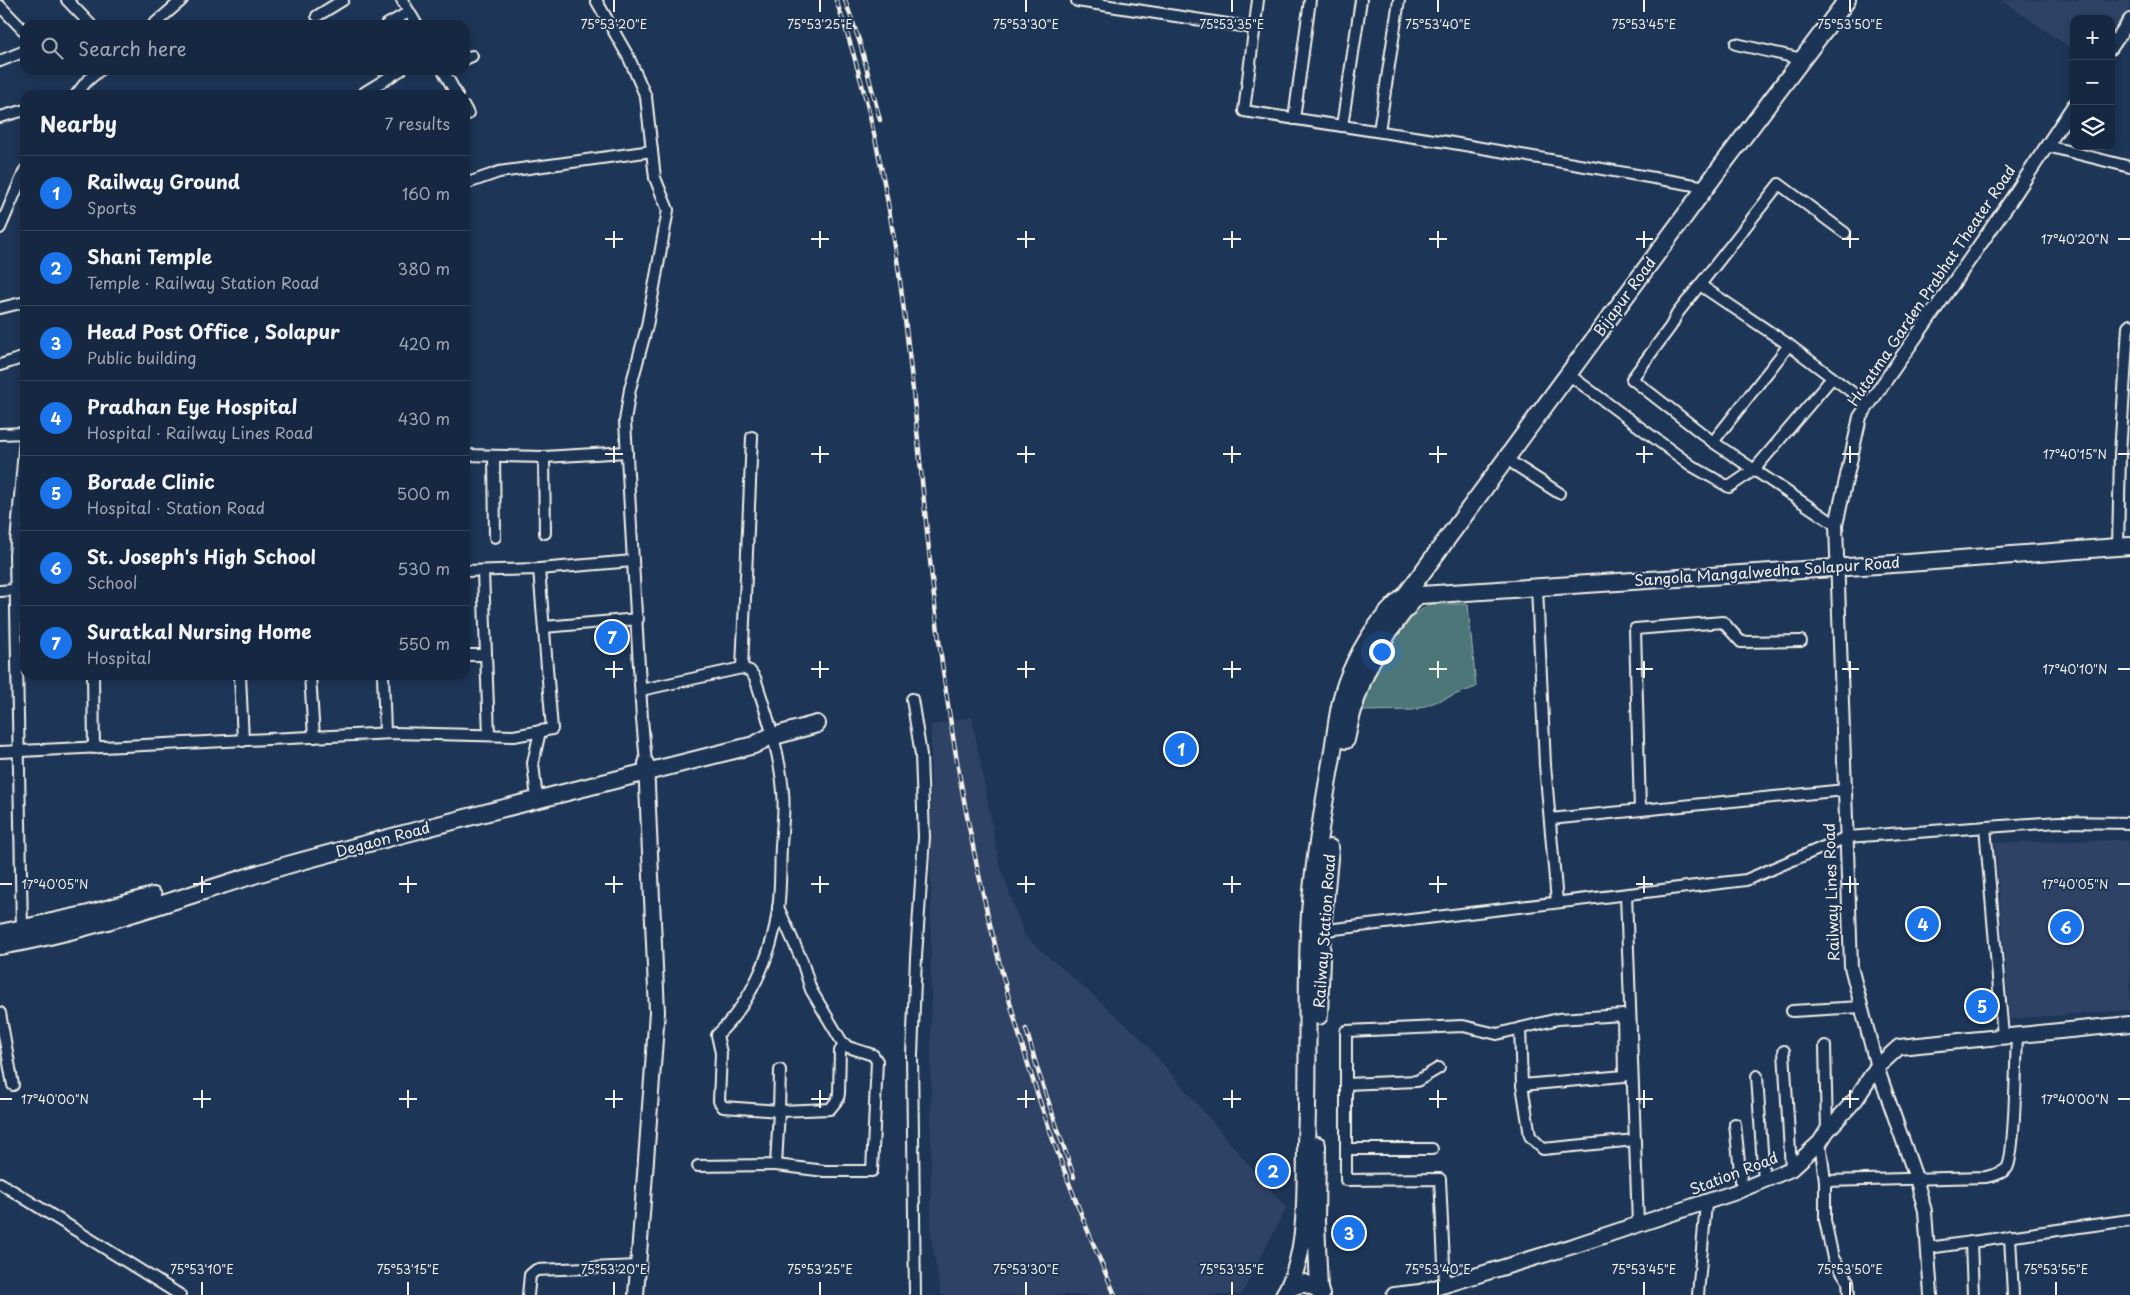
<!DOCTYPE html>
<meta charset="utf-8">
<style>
body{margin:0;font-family:"Playpen Sans",sans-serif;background:#23344c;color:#f1f3f6}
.controls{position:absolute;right:15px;top:15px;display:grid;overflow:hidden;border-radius:10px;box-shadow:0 2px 8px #0003}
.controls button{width:45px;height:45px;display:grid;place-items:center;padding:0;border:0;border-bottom:1px solid #35445a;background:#162841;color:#f1f3f6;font:25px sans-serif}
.you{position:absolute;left:1381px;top:651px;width:18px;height:18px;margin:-12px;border:4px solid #fff;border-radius:50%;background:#1a73e8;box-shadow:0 0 0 8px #1a73e833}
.badge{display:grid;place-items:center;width:32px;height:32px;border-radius:50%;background:#1a73e8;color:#fff;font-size:16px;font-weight:700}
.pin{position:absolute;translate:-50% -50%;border:2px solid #fff;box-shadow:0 1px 5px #0006}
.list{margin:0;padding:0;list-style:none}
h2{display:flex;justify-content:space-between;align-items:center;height:65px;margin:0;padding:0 20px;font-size:21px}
h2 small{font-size:16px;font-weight:400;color:#9ea6b1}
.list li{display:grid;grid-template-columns:32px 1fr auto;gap:15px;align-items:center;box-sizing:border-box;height:75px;padding:0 20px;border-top:1px solid #35445a}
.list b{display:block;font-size:19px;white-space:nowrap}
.list p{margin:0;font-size:16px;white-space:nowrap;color:#9ea6b1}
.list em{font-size:16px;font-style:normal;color:#9ea6b1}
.icon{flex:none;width:28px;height:28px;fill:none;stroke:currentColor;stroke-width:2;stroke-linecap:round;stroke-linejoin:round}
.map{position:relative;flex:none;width:2130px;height:1295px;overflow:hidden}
.search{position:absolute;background:#162841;box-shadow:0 2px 8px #0003;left:20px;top:20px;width:450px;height:55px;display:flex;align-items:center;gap:12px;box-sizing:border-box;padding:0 18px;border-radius:15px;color:#9ea6b1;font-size:19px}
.panel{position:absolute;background:#162841;box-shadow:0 2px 8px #0003;left:20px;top:90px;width:450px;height:590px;border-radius:15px}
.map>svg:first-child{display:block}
.built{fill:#2d4366}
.green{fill:#4e7679;stroke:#a1b4b0}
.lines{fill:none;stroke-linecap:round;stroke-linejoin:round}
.minor-casing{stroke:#f4f1e8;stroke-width:14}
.tertiary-casing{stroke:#f4f1e8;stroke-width:16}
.secondary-casing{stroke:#f4f1e8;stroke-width:18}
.primary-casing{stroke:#f4f1e8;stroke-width:20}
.trunk-casing{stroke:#f4f1e8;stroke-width:20}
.minor{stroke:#1d3557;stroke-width:10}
.tertiary{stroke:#1d3557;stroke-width:12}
.secondary{stroke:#1d3557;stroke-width:14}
.primary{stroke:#1d3557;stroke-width:16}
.trunk{stroke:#1d3557;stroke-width:16}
.rail-casing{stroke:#f4f1e8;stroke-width:4.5}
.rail{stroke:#1d3557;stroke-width:2.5;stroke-dasharray:8;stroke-linecap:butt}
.ticks{fill:none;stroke:#f4f1e8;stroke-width:2}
.labels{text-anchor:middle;stroke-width:4;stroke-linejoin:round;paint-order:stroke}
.street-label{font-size:15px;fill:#f4f1e8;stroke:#1d3557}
.ticks-label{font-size:12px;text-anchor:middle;fill:#f4f1e8;stroke:#1d3557;stroke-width:4;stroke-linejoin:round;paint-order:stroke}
</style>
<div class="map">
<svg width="2130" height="1295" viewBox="0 0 2130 1295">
<rect width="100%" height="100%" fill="#1d3557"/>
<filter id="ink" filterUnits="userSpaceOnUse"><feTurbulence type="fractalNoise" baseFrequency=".02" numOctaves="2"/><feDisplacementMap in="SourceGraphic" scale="10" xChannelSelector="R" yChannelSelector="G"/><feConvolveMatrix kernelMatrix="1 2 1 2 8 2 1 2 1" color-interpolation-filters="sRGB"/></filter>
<g filter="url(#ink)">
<!-- built -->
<g class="built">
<polygon points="2001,0 2130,0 2130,16 2111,45 2111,19 2074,19 2074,50"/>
<polygon points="972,717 999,863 1024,935 1137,1034 1286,1208 1241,1295 941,1295 931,1236 931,725"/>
<polygon points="2116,840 2130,841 2130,1010 2010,1019 1995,843"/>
</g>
<!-- green -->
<polygon class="green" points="1429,604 1468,604 1476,687 1414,710 1362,711 1365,688 1373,673 1406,622"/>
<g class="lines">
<defs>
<g id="minor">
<polyline points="67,0 91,25"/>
<polyline points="402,0 417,25"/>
<polyline points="596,0 629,58 646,97 655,178 668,210 647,326 630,389 625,421 642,719 646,763"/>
<polyline points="1258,0 1244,111 1447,142 1706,187"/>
<polyline points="1077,1 1254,28"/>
<polyline points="0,6 25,32"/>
<polyline points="317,16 343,0"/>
<polyline points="153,25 182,0"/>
<polyline points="386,25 409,12"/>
<polyline points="1736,44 1802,59"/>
<polyline points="465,59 472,56"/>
<polyline points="0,61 25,51"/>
<polyline points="443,70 457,95"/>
<polyline points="365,92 401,70"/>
<polyline points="76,95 86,82 100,70"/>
<polyline points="465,108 468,114"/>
<polyline points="0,117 25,110"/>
<polyline points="1294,119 1310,0"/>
<polyline points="1342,126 1361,0"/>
<polyline points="1379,131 1399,0"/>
<polyline points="2047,146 2130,167"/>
<polyline points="465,184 499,172 652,151"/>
<polyline points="0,228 25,170"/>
<polyline points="1700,285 1789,345 1869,405"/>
<polyline points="0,308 25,302"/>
<polyline points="0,365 25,357"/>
<polyline points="1568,374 1692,466 1729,487 1754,470 1832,378"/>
<polyline points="0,434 25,433"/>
<polyline points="1713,442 1789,345"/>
<polyline points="465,455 544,457 627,452"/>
<polyline points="494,456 495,537"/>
<polyline points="544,457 545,533"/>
<polyline points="1514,464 1559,493"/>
<polyline points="1836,525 1713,442 1632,379 1671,326 1677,314 1779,184 1845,233"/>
<polyline points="2118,547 2120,454 2128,327 2130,325"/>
<polyline points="465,571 539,569 633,561"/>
<polyline points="483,572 489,735"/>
<polyline points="1537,587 1545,765 1557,902"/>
<polyline points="0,591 25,589"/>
<polyline points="544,627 638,619"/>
<polyline points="465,655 486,655"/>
<polyline points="742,668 752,437"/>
<polyline points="93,675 94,748"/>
<polyline points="240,675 243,741"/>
<polyline points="310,675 314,737"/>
<polyline points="383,675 385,733"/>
<path d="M641,690L742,668L750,671L755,678C767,715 780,753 783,792C785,809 782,828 781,846C780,867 781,889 778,910C772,955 750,1004 717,1035L721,1053L719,1101L723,1107L779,1111L776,1165L698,1166"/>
<polyline points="912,699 921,755 924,837 916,957 912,1055 915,1295"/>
<polyline points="0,752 394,733 514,736 552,729 539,569"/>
<polyline points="537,800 533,763 540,731"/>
<polyline points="1640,810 1635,629 1723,622 1741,642 1801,641"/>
<polyline points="1550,819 1845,790"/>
<polyline points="1985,827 2003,1036"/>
<polyline points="1626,895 1638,1224"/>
<polyline points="22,929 15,555 25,438"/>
<polyline points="1318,931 1746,880 1847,837 2059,822 2130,823"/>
<polyline points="1792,1011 1861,1007"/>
<polyline points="0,1013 13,1085"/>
<polyline points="1825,1046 1827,1131"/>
<polyline points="1784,1051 1791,1169"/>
<polyline points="780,1070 779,1111 830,1109 838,1099 839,1093 840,1051 845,1044"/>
<polyline points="1757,1076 1764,1181"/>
<polyline points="1346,1084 1417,1081 1439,1068"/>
<polyline points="1522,1085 1530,1136 1543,1149 1635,1140"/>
<polyline points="1735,1124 1742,1190"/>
<polyline points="1820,1142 1825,1181 1825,1220 1833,1258 1848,1281 1849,1295"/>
<polyline points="1346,1149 1432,1149"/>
<polyline points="776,1165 825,1171 872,1171 877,1061 873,1055 848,1047 842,1042 811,990 802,961 778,907"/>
<path d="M1825,1181L1986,1177C1993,1175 2002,1174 2007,1168C2015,1157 2016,1055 2017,1034"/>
<polyline points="0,1183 180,1295"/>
<polyline points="2010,1236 2013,1295"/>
<polyline points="1971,1242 1973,1295"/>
<polyline points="1928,1248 2130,1220"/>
<polyline points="1445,1285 1440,1179 1346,1180 1346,1031 1463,1026 1497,1034 1558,1019 1623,1015 1624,1076 1522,1085 1520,1028"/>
<polyline points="528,1295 530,1275 536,1270 639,1266"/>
<polyline points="1698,1295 1706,1203"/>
</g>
<g id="tertiary">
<polyline points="2111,48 2130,20"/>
<polyline points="1931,1295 1925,1211 1916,1178 1877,1067 1851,967 1836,525 1860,417 2009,203 2074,105"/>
</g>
<g id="secondary">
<polyline points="636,1295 657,1012 646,763"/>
<polyline points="1394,1295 1420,1292 1445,1285 1573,1246 1733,1193 1791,1169 1820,1142 1827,1131 1856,1099 1877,1067 1899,1047 2130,1024"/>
</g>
<g id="primary">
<path d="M1346,740C1357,681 1377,641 1417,596"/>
<polyline points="1319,1016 1322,930 1330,848"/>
<polyline points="1317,1145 1316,1222 1319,1289 1321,1295"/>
<polyline points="1289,1288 1304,1283 1319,1289"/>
<path d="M1284,1295C1309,1256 1305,1189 1306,1144C1309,1073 1306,1003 1309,932C1311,878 1321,822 1330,768C1336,738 1337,704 1349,676C1362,645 1380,617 1405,596L1717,172L1847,0"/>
</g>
<g id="trunk">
<polyline points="1405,596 1908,563 2130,546"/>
<polyline points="0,933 89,914 153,896"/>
<path d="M0,946C102,929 192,892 291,864C444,822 600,784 754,745L767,738L817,724"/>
</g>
</defs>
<!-- minor casing -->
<use href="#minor" class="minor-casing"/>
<!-- tertiary casing -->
<use href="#tertiary" class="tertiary-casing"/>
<!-- secondary casing -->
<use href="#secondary" class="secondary-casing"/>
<!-- primary casing -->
<use href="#primary" class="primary-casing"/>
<!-- trunk casing -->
<use href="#trunk" class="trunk-casing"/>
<!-- minor -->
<use href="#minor" class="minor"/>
<!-- tertiary -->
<use href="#tertiary" class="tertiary"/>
<!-- secondary -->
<use href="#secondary" class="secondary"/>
<!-- primary -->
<use href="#primary" class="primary"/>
<!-- trunk -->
<use href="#trunk" class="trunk"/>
<defs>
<g id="rail">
<path d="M836,0C914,220 912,456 945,685C967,837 1000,989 1051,1134C1070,1188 1092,1242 1115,1295"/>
<polyline points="845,0 860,43 880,120"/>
<polyline points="1026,1029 1039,1074 1074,1177"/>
</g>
</defs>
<!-- rail casing -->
<use href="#rail" class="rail-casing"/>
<!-- rail -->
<use href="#rail" class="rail"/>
</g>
</g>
<!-- ticks -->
<path class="ticks" d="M614,0V12M820,0V12M1026,0V12M1232,0V12M1438,0V12M1644,0V12M1850,0V12M614,231V248M820,231V248M1026,231V248M1232,231V248M1438,231V248M1644,231V248M1850,231V248M605,239H623M811,239H829M1017,239H1035M1223,239H1241M1429,239H1447M1636,239H1653M1842,239H1859M2118,239H2130M614,446V463M820,446V463M1026,446V463M1232,446V463M1438,446V463M1644,446V463M1850,446V463M605,454H623M811,454H829M1017,454H1035M1223,454H1241M1429,454H1447M1636,454H1653M1842,454H1859M2118,454H2130M614,661V678M820,661V678M1026,661V678M1232,661V678M1438,661V678M1644,661V678M1850,661V678M605,669H623M811,669H829M1017,669H1035M1223,669H1241M1429,669H1447M1636,669H1653M1842,669H1859M2118,669H2130M202,876V893M408,876V893M614,876V893M820,876V893M1026,876V893M1232,876V893M1438,876V893M1644,876V893M1850,876V893M0,884H12M193,884H211M399,884H417M605,884H623M811,884H829M1017,884H1035M1223,884H1241M1429,884H1447M1636,884H1653M1842,884H1859M2118,884H2130M202,1090V1108M408,1090V1108M614,1090V1108M820,1090V1108M1026,1090V1108M1232,1090V1108M1438,1090V1108M1644,1090V1108M1850,1090V1108M0,1099H12M193,1099H211M399,1099H417M605,1099H623M811,1099H829M1017,1099H1035M1223,1099H1241M1429,1099H1447M1636,1099H1653M1842,1099H1859M2118,1099H2130M202,1282V1295M408,1282V1295M614,1282V1295M820,1282V1295M1026,1282V1295M1232,1282V1295M1438,1282V1295M1644,1282V1295M1850,1282V1295M2056,1282V1295"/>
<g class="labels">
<!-- street labels -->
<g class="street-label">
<text transform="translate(1932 286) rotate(-56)" y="5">Hutatma Garden Prabhat Theater Road</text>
<text transform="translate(1625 297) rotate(-54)" y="5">Bijapur Road</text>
<text transform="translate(1767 572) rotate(-4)" y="5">Sangola Mangalwedha Solapur Road</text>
<text transform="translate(383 840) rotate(-15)" y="5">Degaon Road</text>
<text transform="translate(1832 892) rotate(-92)" y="5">Railway Lines Road</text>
<text transform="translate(1325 931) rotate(-86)" y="5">Railway Station Road</text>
<text transform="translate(1734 1174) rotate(-21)" y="5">Station Road</text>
</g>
</g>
<g class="ticks-label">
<text x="614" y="29">75°53'20"E</text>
<text x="820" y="29">75°53'25"E</text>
<text x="1026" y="29">75°53'30"E</text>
<text x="1232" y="29">75°53'35"E</text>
<text x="1438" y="29">75°53'40"E</text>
<text x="1644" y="29">75°53'45"E</text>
<text x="1850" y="29">75°53'50"E</text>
<text x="2075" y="244">17°40'20"N</text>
<text x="2075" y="459">17°40'15"N</text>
<text x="2075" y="674">17°40'10"N</text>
<text x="55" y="889">17°40'05"N</text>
<text x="2075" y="889">17°40'05"N</text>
<text x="55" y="1104">17°40'00"N</text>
<text x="2075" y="1104">17°40'00"N</text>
<text x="202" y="1274">75°53'10"E</text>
<text x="408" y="1274">75°53'15"E</text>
<text x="614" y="1274">75°53'20"E</text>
<text x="820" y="1274">75°53'25"E</text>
<text x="1026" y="1274">75°53'30"E</text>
<text x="1232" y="1274">75°53'35"E</text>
<text x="1438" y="1274">75°53'40"E</text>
<text x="1644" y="1274">75°53'45"E</text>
<text x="1850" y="1274">75°53'50"E</text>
<text x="2056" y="1274">75°53'55"E</text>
</g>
</svg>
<div class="controls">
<button>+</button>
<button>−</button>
<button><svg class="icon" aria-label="layers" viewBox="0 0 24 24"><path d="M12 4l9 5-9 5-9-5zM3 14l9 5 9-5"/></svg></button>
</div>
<div class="you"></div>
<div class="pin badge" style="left:1181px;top:749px">1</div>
<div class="pin badge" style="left:1273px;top:1171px">2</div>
<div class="pin badge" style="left:1349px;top:1233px">3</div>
<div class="pin badge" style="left:1923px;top:924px">4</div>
<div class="pin badge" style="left:1982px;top:1006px">5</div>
<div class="pin badge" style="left:2066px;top:927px">6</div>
<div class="pin badge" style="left:612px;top:637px">7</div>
<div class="search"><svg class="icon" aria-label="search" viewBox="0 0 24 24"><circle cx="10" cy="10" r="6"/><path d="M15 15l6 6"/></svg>Search here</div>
<section class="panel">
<h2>Nearby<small>7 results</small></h2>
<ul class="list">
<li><span class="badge">1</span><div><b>Railway Ground</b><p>Sports</p></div><em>160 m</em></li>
<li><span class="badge">2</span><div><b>Shani Temple</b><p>Temple · Railway Station Road</p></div><em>380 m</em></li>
<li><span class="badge">3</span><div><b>Head Post Office , Solapur</b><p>Public building</p></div><em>420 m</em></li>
<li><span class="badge">4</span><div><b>Pradhan Eye Hospital</b><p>Hospital · Railway Lines Road</p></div><em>430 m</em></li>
<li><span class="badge">5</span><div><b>Borade Clinic</b><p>Hospital · Station Road</p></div><em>500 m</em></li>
<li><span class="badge">6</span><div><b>St. Joseph's High School</b><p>School</p></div><em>530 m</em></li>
<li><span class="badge">7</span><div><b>Suratkal Nursing Home</b><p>Hospital</p></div><em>550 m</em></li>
</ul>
</section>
</div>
